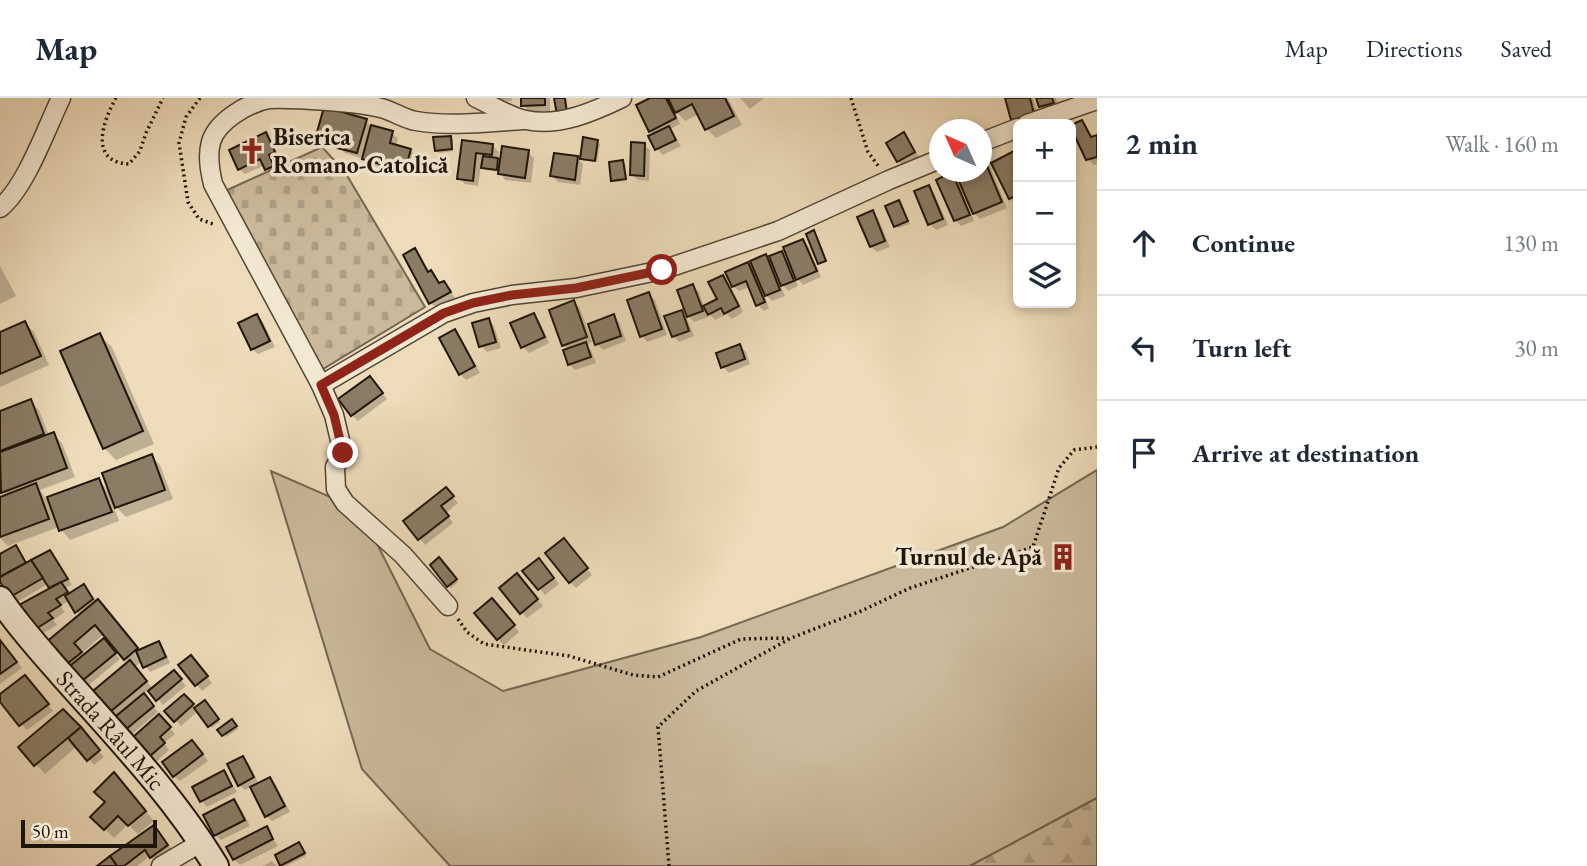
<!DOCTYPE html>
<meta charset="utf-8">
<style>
body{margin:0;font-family:"EB Garamond",serif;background:#f2f2f3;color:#1f2937}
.controls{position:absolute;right:21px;top:21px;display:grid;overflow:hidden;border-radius:10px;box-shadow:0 4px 10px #0003}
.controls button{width:63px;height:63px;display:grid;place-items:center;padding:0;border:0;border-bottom:2px solid #e0e1e3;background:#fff;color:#1f2937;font:35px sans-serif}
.compass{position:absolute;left:929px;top:21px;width:63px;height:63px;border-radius:50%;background:#fff;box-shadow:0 4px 10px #0003;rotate:315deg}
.scale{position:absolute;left:21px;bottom:18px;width:136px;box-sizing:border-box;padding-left:7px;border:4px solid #1f150a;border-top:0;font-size:19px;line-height:24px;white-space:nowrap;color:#1f150a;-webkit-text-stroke:5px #f3e8d2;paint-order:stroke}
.stop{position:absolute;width:21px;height:21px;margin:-16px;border:5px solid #8f2418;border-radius:50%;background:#fff}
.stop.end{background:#8f2418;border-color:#fff;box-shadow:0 2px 7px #0008}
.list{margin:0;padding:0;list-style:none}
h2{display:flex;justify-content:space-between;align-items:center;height:91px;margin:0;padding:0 28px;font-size:30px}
h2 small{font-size:23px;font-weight:400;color:#747a83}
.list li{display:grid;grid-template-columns:46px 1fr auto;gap:21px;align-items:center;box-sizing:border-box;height:105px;padding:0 28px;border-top:2px solid #e0e1e3}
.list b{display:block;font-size:26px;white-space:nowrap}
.list em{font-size:23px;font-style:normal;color:#747a83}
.icon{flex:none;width:38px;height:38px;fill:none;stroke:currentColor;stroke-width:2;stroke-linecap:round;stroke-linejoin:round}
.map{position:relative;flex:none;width:1097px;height:768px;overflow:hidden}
header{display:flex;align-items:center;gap:42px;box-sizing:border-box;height:98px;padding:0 35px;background:#fff;border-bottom:2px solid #e0e1e3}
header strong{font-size:33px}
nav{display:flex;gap:38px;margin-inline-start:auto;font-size:24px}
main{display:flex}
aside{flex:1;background:#fff}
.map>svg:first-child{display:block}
.grass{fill:#cab99b;stroke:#746752;stroke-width:2}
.forest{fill:url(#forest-firs);stroke:#746752;stroke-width:2}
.cemetery{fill:url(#cemetery-stones);stroke:#746752;stroke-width:2}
.shadow{fill:#0003}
.building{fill:#8a7c65;stroke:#1f150a;stroke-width:2}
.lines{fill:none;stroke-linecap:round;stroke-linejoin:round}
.street-casing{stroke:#524636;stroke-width:21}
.secondary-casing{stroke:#1f150a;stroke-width:28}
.path{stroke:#1f150a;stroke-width:3.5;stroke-dasharray:2 3.5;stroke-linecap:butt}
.street{stroke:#f3e8d2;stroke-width:18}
.secondary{stroke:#f3e8d2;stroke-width:24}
.route{stroke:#8f2418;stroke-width:9}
.labels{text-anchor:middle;stroke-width:7;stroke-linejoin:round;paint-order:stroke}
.poi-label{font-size:24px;font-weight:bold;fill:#1f150a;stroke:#f3e8d2;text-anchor:start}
.street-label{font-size:24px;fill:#1f150a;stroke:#f3e8d2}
</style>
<header>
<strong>Map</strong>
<nav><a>Map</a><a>Directions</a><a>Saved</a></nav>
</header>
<main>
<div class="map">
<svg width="1097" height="768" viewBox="0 0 1097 768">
<defs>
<pattern id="forest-firs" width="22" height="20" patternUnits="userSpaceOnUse" patternTransform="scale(1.75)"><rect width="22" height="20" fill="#cab99b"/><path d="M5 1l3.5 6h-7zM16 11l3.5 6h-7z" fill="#ad9e84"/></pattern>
<pattern id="cemetery-stones" width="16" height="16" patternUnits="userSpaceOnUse" patternTransform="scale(1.75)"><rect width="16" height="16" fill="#cab99b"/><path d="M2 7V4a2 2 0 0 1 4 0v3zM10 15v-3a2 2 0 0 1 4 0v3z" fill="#ad9e84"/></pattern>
</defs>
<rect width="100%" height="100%" fill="#eddbb9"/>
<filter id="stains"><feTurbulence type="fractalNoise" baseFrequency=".00286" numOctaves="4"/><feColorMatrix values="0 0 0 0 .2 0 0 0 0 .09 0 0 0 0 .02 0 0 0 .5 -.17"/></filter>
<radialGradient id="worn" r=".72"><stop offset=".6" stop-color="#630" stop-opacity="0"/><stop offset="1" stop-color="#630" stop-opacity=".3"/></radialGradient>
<!-- grass -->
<polygon class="grass" points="1097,372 1097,700 970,768 450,768 362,671 271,373 360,412 430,551 503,593 701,539 1003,429"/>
<!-- forest -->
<polygon class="forest" points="1097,700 1097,768 970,768"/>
<!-- cemetery -->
<polygon class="cemetery" points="322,49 345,74 425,209 318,274 225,93"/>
<!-- shadow -->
<g class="shadow">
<polygon points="494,0 512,0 512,3 497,3"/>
<polygon points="523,0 550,0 550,13 529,13 523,7"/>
<polygon points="654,0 666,0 671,5 670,0 728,0 742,27 716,40 707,31 699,16 685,23 673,10 680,26 670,31 681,48 663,57 657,51 654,37 650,33"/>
<polygon points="740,0 764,0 750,11"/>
<polygon points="1008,0 1033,0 1039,22 1018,27 1012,22"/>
<polygon points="1038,0 1056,0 1058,10 1046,14 1040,8"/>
<polygon points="366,23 371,29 392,35 398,41 396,48 410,52 416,58 410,78 369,66 364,61 345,55 339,49 341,44 324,39 319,33"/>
<polygon points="1082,24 1093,40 1097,39 1097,66 1094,67 1088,61"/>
<polygon points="266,36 271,42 280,60 274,63 279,74 272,77 265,67 245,76 239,71"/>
<polygon points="904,36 920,60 904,69 898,63"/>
<polygon points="450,39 453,42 453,53 439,55 436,52"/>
<polygon points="584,41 600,46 597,64 582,62"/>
<polygon points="464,44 493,48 499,54 497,62 501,65 528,54 534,60 531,85 505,82 500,74 485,72 481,67 478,88 465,86 459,80"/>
<polygon points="644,47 650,52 649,83 638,82 632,76"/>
<polygon points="1016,54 1018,57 1018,105 1016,106 1010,100"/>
<polygon points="577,60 583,66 580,87 558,84 552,78"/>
<polygon points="984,63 990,69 1007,110 980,121 969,110 974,123 961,128 955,122 952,77 962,87 957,74 982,74 982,64"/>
<polygon points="623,64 625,66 627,83 615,84 612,82"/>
<polygon points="1071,64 1075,74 1071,76"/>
<polygon points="928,89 934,95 948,127 936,132 930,126"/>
<polygon points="899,104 910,126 898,130 896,128"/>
<polygon points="872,114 878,120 890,149 877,154 871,149 859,120"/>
<polygon points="803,143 809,149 821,179 803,187 794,177 798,188 788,193 779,183 785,198 772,203 763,194 769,210 764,213 758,207 750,189 739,193 733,188 748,166 757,176 765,158 775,168 781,155 791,165"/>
<polygon points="415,152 430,175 440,187 443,185 449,191 455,200 437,211 431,205"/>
<polygon points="0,168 16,198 0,206"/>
<polygon points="722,179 728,185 743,214 732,221 727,216 715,222 705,211 708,219 694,224 688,218 693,188 699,194 704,209 719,202"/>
<polygon points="649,196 655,202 667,237 647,244 642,238"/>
<polygon points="574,204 580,210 592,244 585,247 591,252 596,265 575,272 569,266 569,252 563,247"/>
<polygon points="681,214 687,220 694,238 679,244 673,238"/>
<polygon points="533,217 539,223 549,245 529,255 523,249"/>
<polygon points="613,218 619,224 626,243 603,252 597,246"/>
<polygon points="257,219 263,224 275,249 258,256 252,251"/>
<polygon points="489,222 494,228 501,250 487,254 481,248"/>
<polygon points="25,225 34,234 49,267 0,289 0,236"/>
<polygon points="455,234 461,239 480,275 466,282 460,276"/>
<polygon points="99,237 112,249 154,346 116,362 104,350"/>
<polygon points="740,248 746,254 750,266 729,275 723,269"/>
<polygon points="370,280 387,301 358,323 352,317"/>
<polygon points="30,303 39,312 49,338 53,336 62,345 75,379 40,392 46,401 98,382 111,395 151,358 160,367 173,401 126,419 113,406 119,423 70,442 59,429 8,448 0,440 0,400 6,398 0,389 0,315"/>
<polygon points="451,397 458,405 446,415 453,425 425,447 405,423"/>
<polygon points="569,448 592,477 576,490 570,484"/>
<polygon points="16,449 28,466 49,454 72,487 65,490 70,497 84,488 140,553 158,545 164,551 170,565 150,574 142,563 135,569 154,592 180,580 186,588 163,607 149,591 143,597 158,614 132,636 111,612 129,565 104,536 82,555 85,558 109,548 120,561 84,591 64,568 81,518 70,502 60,508 65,514 53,522 57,527 42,536 36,531 52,491 48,486 17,504 11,498 0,478 0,458"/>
<circle cx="1064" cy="461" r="9"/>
<polygon points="439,462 458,484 451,490 433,467"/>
<polygon points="544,468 559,486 545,497 525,473"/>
<polygon points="523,483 543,508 527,520 502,490"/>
<polygon points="498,508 519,534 504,547 498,541"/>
<polygon points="0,544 22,570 0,586"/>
<polygon points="196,565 212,585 202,593 180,567"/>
<polygon points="31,585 53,613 27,632 0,601 0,598"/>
<polygon points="184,598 196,611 207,606 220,624 212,630 198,613 181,628 167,613"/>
<polygon points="63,613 104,659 94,667 77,648 45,676 21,650"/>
<polygon points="159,618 175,636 164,645 169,652 157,663 135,639"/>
<polygon points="232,623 238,631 226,639 220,632"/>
<polygon points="198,650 208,663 180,683 174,678"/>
<polygon points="243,660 249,666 259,687 270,681 276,687 290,714 272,723 266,718 251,689 245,692 239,687"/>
<polygon points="224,675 237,694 207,709 202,703"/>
<polygon points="123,685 154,723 138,736 128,726 114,740 93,719"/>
<polygon points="234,703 240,709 250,728 221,742 215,737"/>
<polygon points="266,730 278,748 240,767 234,761"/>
<polygon points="159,735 173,753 157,765 150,758 137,768 100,768"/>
<polygon points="301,749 306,758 286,768 282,766"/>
<polygon points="272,763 277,768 263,768"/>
</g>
<!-- building -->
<g class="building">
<polygon points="521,0 545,0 545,7 521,8"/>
<polygon points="554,0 565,0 567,15 557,17"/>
<polygon points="650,0 666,0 676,20 649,34 636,7"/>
<polygon points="668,0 725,0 734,18 705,32 692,6 675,15"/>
<polygon points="1005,0 1030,0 1034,16 1011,22"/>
<polygon points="1036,0 1052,0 1054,5 1039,9"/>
<polygon points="324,9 367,21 357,55 337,50 340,41 317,34"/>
<polygon points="1082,22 1091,39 1097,37 1097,59 1086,62 1071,30 1071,27"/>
<polygon points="371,27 393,33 390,45 411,51 405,73 362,61"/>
<polygon points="669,28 676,42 655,52 648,38"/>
<polygon points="266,34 275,54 269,57 274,68 265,72 260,61 238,72 229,52"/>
<polygon points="904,34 915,54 897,64 886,45"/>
<polygon points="451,38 452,51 435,53 433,39"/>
<polygon points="583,39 598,42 595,63 580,61"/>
<polygon points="462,42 493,46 492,57 476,55 473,83 457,81"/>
<polygon points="631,44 645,45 644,78 630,77"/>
<polygon points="502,48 529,52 525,80 498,76"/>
<polygon points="1016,52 1018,57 1018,96 1009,101 991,65"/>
<polygon points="554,55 578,58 575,82 550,78"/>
<polygon points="483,58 498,60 497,72 481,70"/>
<polygon points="984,61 1002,104 973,116 955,74 982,74 982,62"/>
<polygon points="623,62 626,81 611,83 609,64"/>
<polygon points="952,74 970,117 954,123 936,82"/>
<polygon points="929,87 943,121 928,127 914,93"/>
<polygon points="899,102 908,123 894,129 885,108"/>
<polygon points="873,112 885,143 870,149 857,119"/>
<polygon points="814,132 826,163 818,166 806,136"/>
<polygon points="803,141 817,173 796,182 783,149"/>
<polygon points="415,150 428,174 431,172 439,185 444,183 451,194 429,206 403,157"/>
<polygon points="782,153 794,183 781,188 769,158"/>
<polygon points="766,156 780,192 765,198 750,163"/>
<polygon points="748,164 765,204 756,208 746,183 732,189 725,174"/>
<polygon points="723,177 739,208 724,216 721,210 708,217 703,208 717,201 708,184"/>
<polygon points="693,186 703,213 687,219 677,192"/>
<polygon points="649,194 662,231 640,239 627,202"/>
<polygon points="574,202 587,239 562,248 549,212"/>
<polygon points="682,212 689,233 672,239 664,218"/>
<polygon points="534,215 545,239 521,250 510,225"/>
<polygon points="257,216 270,243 251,252 238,225"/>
<polygon points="614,216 621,238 595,247 588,226"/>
<polygon points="489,220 496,244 479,249 472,225"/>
<polygon points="25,223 41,258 0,276 0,234"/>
<polygon points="455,231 475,268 459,277 439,240"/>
<polygon points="100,235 143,333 103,351 60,253"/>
<polygon points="586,244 591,259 568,267 563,252"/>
<polygon points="740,246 745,261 721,270 716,255"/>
<polygon points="370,278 383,295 351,318 338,301"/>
<polygon points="31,301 44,336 0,353 0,313"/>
<polygon points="54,334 67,370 1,395 0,354"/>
<polygon points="152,356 165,392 115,410 102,375"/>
<polygon points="99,380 112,414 59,433 47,399"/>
<polygon points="36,385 49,421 0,439 0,399"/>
<polygon points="446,389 454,398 441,408 449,418 418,442 403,423"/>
<polygon points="564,440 588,470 569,485 545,455"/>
<polygon points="16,447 26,465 0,479 0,456"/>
<circle cx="1063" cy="459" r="9"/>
<polygon points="50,452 68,481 49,490 31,462"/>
<polygon points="439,459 457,481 447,489 430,467"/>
<polygon points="539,460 554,480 538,492 522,473"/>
<polygon points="31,462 43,480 10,499 0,484 0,479"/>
<polygon points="517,475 538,501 520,516 499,490"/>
<polygon points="61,484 68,494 56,501 61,507 48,515 53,520 34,532 17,508"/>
<polygon points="84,486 93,501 75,515 65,498"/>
<polygon points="492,500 515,527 497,542 474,515"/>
<polygon points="98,501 138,550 124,562 95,527 74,545 82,554 63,569 44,546"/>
<polygon points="104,540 116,555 77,587 65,572"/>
<polygon points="0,542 17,564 0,576"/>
<polygon points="159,543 166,559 143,570 136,553"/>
<polygon points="191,557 208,578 195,588 178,567"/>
<polygon points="130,562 147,583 110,614 93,593"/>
<polygon points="174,572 182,581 156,603 148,593"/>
<polygon points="25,577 49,606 19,628 0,604 0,596"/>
<polygon points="144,595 154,608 125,632 115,619"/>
<polygon points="184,596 194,606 174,624 164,613"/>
<polygon points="205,602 219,621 208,629 194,610"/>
<polygon points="63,611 81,629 34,668 18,649"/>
<polygon points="159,616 171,629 160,639 165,645 150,658 133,639"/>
<polygon points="232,621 237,628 222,638 217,632"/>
<polygon points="81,629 100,652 87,663 68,640"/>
<polygon points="192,642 203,656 173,679 162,664"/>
<polygon points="243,658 254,679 238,688 227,666"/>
<polygon points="224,672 232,688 200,704 192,689"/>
<polygon points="114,674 146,713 128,728 118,718 104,732 90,719 105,704 94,694"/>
<polygon points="270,679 285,708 265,719 250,689"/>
<polygon points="234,701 245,722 214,738 203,717"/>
<polygon points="154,727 168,747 150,760 145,752 124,768 117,768 110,758"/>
<polygon points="267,728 273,741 233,762 226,749"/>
<polygon points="299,744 305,755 280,768 275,757"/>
<polygon points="110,758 117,768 97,768"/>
</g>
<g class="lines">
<defs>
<g id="street">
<path d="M476,0C492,7 509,19 526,22C559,29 593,14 622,0"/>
<polyline points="1027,26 1097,2"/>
<polyline points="982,44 1018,30"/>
<path d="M0,110C26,89 46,31 61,0"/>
<polyline points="321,287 444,215 473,205 512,197 576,190 662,172 778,133 889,82 940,61"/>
<path d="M448,508L403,457L345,405L336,391L335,369L343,355L334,317L321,287L213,86C210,73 207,58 211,44C217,23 248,5 269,1C295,0 355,4 381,10C393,13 404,21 416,23C451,29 488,24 523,22"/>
<polyline points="161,768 202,744"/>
</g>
<g id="secondary">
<path id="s1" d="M0,501C18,528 40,552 61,576C115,637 174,698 216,768"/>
</g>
</defs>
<!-- street casing -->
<use href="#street" class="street-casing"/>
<!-- secondary casing -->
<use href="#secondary" class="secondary-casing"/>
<!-- path -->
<g class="path">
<path d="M116,0C103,23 88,64 129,66L140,53L146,35L163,0"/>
<polyline points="200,0 186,19 179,45 188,104 199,121 216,127"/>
<polyline points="851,0 868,54 879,69"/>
<polyline points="458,521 467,534 484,546 569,558 633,577 658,579 741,541 788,540"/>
<polyline points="669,768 658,629 696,593 791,540 861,513 910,490 1033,449 1059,370 1074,352 1097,349"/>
</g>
<!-- street -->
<use href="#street" class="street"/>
<!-- secondary -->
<use href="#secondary" class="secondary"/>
</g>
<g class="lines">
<!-- route -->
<polyline class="route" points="343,355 334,317 321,287 444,215 473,205 512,197 576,190 662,172"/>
</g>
<!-- icons -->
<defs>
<symbol id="church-bare" viewBox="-9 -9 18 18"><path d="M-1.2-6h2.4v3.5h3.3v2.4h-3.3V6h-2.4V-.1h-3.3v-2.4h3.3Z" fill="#8f2418" stroke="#f3e8d2" stroke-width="2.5" paint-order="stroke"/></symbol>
<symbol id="building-bare" viewBox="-9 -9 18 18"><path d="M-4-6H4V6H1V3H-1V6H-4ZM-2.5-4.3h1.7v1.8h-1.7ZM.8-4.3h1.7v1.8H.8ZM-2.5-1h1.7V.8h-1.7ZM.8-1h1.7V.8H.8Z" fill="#8f2418" stroke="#f3e8d2" stroke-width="2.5" paint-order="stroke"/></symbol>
</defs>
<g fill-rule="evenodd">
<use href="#church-bare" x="233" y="34" width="38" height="38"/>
<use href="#building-bare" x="1044" y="440" width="38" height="38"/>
</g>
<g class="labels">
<!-- poi labels -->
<g class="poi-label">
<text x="273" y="47">Biserica<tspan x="273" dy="28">Romano-Catolică</tspan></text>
<text x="1042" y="467" text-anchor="end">Turnul de Apă</text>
</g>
<!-- street labels -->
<g class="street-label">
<text dy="8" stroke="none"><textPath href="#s1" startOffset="172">Strada Râul Mic</textPath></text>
</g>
</g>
<rect width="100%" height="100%" filter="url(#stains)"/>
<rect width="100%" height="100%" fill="url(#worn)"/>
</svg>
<div class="controls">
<button>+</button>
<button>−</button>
<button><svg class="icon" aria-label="layers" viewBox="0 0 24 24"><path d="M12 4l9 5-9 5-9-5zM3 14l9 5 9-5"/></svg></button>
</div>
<svg class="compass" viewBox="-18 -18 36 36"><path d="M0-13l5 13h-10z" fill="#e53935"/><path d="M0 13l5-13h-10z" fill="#747a83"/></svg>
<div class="scale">50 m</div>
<div class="stop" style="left:662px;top:172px"></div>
<div class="stop end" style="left:343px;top:355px"></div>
</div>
<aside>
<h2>2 min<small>Walk · 160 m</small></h2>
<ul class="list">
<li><svg class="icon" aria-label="ahead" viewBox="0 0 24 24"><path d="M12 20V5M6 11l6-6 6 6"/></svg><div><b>Continue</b></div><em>130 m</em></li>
<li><svg class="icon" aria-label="left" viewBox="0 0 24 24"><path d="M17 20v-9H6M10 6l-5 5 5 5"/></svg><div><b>Turn left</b></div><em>30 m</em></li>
<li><svg class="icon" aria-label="arrive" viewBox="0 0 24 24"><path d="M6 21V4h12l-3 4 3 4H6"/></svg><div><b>Arrive at destination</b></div></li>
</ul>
</aside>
</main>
